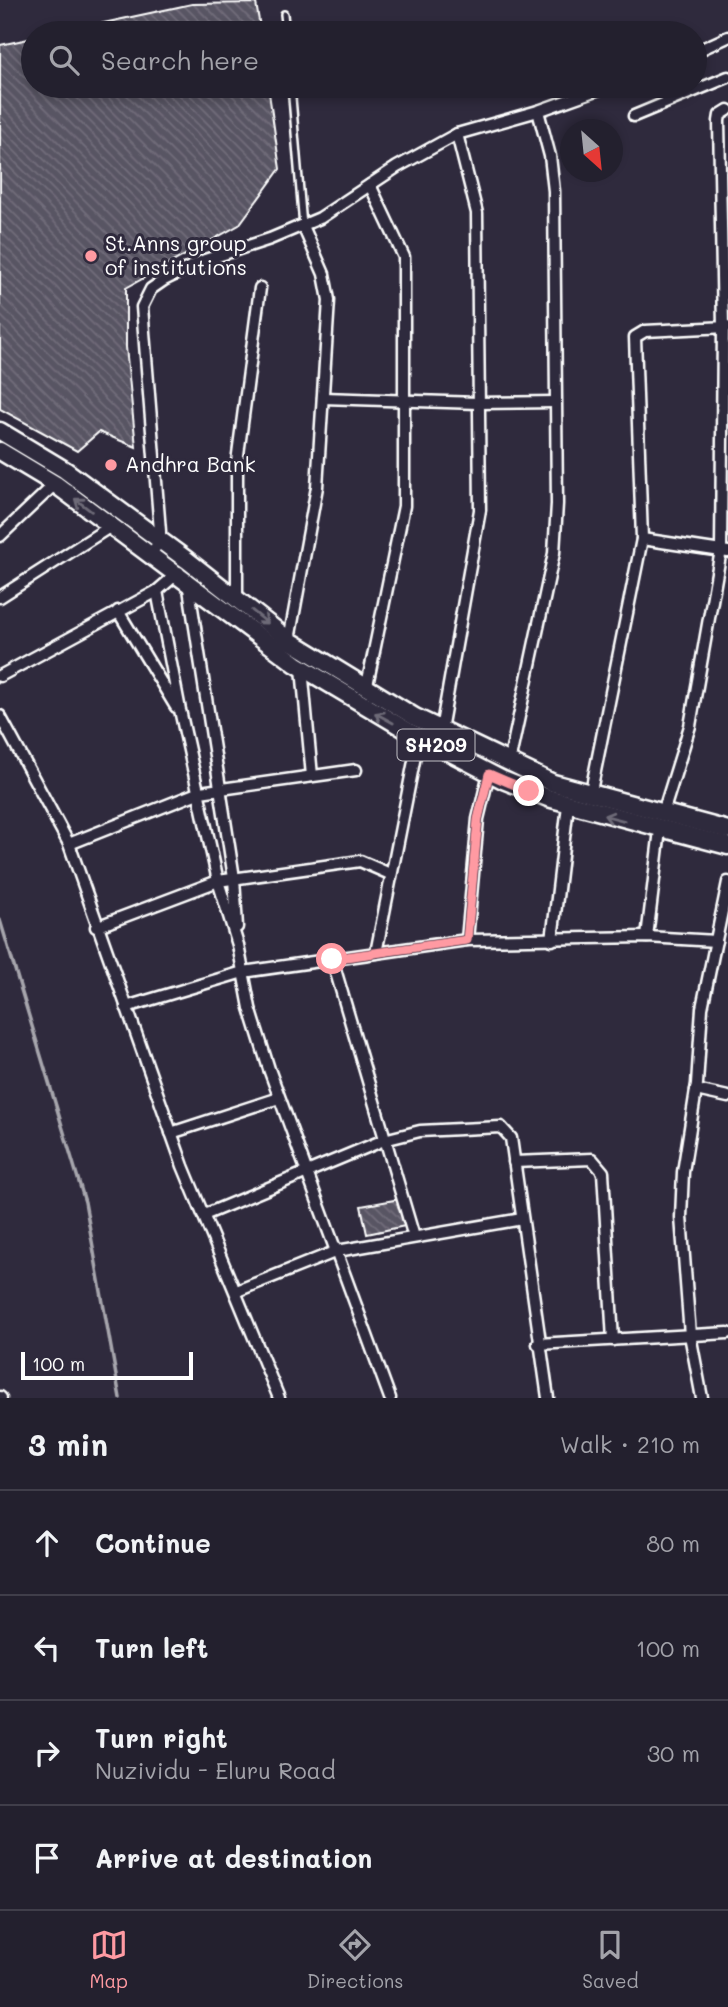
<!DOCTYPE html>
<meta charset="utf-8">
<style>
body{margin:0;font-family:Mali,sans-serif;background:#2f2d3a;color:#f1f3f6}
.compass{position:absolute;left:560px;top:119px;width:63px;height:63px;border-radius:50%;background:#23202e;box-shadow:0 4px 10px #0003;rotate:153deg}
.scale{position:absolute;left:21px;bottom:18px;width:172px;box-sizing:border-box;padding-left:7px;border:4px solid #fff;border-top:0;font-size:19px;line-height:24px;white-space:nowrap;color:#fff;-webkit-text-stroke:5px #2f2a3d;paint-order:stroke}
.stop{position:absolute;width:21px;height:21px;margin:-16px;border:5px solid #ff9aa2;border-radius:50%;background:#fff}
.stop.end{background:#ff9aa2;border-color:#fff;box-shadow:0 2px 7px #0008}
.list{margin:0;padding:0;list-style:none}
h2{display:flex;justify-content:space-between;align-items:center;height:91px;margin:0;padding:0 28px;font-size:30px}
h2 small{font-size:23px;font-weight:400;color:#a3a3aa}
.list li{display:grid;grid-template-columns:46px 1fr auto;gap:21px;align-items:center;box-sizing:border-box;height:105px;padding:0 28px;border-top:2px solid #403e4a}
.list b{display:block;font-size:26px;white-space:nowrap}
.list p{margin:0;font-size:23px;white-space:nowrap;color:#a3a3aa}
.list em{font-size:23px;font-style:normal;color:#a3a3aa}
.icon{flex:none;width:38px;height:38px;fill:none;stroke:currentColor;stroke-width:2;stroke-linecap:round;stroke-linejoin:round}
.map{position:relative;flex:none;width:728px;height:1398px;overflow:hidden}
.search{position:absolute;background:#23202e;box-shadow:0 4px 10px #0003;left:21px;right:21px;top:21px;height:77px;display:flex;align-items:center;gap:18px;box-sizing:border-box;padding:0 24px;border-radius:38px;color:#a3a3aa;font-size:26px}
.sheet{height:511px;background:#23202e}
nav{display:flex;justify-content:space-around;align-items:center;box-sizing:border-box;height:98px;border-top:2px solid #403e4a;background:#23202e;font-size:19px;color:#a3a3aa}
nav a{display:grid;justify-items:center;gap:4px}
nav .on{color:#ff9aa2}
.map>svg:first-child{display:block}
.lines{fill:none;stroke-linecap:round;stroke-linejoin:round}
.stream{stroke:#a7a6ad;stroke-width:3.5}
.building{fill:url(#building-back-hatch);stroke:#fff;stroke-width:2}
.service-casing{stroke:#fff;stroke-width:10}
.minor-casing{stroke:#fff;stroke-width:15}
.primary-casing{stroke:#fff;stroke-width:21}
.service{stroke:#2f2a3d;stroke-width:5}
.minor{stroke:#2f2a3d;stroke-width:10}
.primary{stroke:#2f2a3d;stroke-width:16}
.oneway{stroke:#6d6a77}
.route{stroke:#ff9aa2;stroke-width:9}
.poi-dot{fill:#ff9aa2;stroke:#2f2a3d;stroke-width:2.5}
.labels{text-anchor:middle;stroke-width:6;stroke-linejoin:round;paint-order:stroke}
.shield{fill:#2f2a3d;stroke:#c1bfc5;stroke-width:2}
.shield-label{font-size:19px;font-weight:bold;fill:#fff}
.poi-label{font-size:21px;fill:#fff;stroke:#2f2a3d;text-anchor:start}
</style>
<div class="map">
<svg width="728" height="1398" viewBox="0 0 728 1398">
<defs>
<pattern id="building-back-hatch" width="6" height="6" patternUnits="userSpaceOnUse" patternTransform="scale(1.75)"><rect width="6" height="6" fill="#595564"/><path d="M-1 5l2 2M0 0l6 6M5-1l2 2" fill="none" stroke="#726e7b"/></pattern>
</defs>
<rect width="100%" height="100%" fill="#2f2a3d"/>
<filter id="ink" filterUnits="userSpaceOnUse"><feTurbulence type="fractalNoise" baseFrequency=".0143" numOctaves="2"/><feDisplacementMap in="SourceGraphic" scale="14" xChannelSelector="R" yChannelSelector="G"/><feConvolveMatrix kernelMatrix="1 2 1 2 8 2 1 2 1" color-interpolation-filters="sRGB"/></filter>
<g filter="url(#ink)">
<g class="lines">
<!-- stream -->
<polyline class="stream" points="0,920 85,1202 120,1398"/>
</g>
<!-- building -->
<g class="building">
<polygon points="256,3 261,33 57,33 192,4"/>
<polygon points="33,38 33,86 268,86 280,169 239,225 126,288 126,347 136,447 99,432 77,451 0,409 0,45"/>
<polygon points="400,1199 405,1226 367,1234 361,1206"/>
</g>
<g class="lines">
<defs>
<g id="service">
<polyline points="284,14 286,33"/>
<polyline points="291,86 303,226"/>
</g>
<g id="minor">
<polyline points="695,52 728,37"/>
<polyline points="634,116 728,77"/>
<polyline points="323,398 478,403 555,402"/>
<polyline points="0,536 55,484"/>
<polyline points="642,539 728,552"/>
<polyline points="150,554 160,542 160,531 142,307 151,289 164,280 205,260 270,239 320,218 397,167 457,134 538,111 608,86"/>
<polyline points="188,582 234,878 237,927"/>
<polyline points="157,591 180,710 218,881 238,945 250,1008 269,1069 390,1398"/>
<polyline points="0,597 111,526"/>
<polyline points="237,598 237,462 260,288"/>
<polyline points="118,611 176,707"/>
<polyline points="289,640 317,487 329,300 324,274 303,226"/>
<polyline points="302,668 312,776"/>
<polyline points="0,676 157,591 179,572"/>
<polyline points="366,690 404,506 404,257 370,185"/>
<polyline points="0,716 69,844 183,1166 279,1398"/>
<polyline points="441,730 480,510 477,213 457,134"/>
<polyline points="509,763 554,553 557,504 554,191 550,156 538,111"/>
<polyline points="590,796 642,539 635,337 645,331 727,327"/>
<polyline points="663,813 690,726 721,550 723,327 719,121 720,115 728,110"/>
<polyline points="69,844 200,792 356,770"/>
<polyline points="96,927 218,881 360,861 390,874"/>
<polyline points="647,937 660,830"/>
<polyline points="467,940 478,819 489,773"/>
<polyline points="552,940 568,805"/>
<polyline points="376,953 419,736"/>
<polyline points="332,959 414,1237"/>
<polyline points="126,1007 243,972 467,940 647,937 716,941"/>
<polyline points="696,1090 728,1097"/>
<polyline points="171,1133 279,1098"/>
<polyline points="514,1162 592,1159 603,1172 613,1340"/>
<polyline points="204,1215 384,1140 420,1131 501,1127 511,1138 548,1398"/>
<polyline points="237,1291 337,1251 522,1219"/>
<polyline points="538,1344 728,1333"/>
<polyline points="0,1397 1,1398"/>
<polyline points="702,1398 690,1335 681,1217 683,1172 697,1084 702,1008 728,882"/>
</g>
<g id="primary">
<polyline points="0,431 65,470 187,560 289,640 415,717 553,783 728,830"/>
<polyline points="0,451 55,484 296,664 408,731 503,780 548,798 728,846"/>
</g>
</defs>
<!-- service casing -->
<use href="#service" class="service-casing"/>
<!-- minor casing -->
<use href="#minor" class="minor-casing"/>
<!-- primary casing -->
<use href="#primary" class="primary-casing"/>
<!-- service -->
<use href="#service" class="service"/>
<!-- minor -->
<use href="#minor" class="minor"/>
<!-- primary -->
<use href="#primary" class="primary"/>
</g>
<!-- one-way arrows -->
<defs><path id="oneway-shaft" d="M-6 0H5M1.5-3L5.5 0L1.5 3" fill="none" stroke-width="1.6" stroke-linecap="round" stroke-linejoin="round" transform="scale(1.75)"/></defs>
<g class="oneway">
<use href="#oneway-shaft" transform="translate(83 505) rotate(-143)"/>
<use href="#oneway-shaft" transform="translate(260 617) rotate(39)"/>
<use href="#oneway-shaft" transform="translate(384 718) rotate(-151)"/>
<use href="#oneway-shaft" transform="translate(614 818) rotate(-165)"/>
</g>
</g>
<g class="lines" filter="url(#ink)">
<!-- route -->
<polyline class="route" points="332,959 467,940 478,819 489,774 529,791"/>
</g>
<!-- markers -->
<g class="poi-dot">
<circle cx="91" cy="256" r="7"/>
<circle cx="111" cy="465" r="7"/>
</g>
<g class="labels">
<!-- shield labels -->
<rect class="shield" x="397.5" y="729.5" width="77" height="31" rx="5"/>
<g class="shield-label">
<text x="436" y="752">SH209</text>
</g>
<!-- poi labels -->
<g class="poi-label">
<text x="105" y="251">St.Anns group<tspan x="105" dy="24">of institutions</tspan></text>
<text x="125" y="472">Andhra Bank</text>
</g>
</g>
</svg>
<svg class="compass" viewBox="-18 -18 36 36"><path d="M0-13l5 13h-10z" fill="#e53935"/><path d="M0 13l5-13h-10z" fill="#a3a3aa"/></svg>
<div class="scale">100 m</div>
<div class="stop" style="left:332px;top:959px"></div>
<div class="stop end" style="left:529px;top:791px"></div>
<div class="search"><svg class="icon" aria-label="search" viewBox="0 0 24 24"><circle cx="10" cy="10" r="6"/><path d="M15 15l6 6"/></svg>Search here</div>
</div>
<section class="sheet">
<h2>3 min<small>Walk · 210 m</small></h2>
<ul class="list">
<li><svg class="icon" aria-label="ahead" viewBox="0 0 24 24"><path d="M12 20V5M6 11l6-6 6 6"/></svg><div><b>Continue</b></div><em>80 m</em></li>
<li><svg class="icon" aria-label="left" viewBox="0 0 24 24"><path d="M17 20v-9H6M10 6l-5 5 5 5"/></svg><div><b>Turn left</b></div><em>100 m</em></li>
<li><svg class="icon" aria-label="right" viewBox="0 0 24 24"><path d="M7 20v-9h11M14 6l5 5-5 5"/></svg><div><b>Turn right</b><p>Nuzividu - Eluru Road</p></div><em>30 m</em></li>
<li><svg class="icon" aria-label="arrive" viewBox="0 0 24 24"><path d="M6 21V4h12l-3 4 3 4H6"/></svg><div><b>Arrive at destination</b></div></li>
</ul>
</section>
<nav>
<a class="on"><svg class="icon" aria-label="map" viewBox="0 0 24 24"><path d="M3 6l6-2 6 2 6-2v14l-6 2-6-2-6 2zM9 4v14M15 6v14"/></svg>Map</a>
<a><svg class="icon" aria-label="directions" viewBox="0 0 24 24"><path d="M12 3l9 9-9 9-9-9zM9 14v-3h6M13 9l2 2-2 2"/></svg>Directions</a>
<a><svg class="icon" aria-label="saved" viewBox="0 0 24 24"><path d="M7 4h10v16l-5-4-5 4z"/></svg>Saved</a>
</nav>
